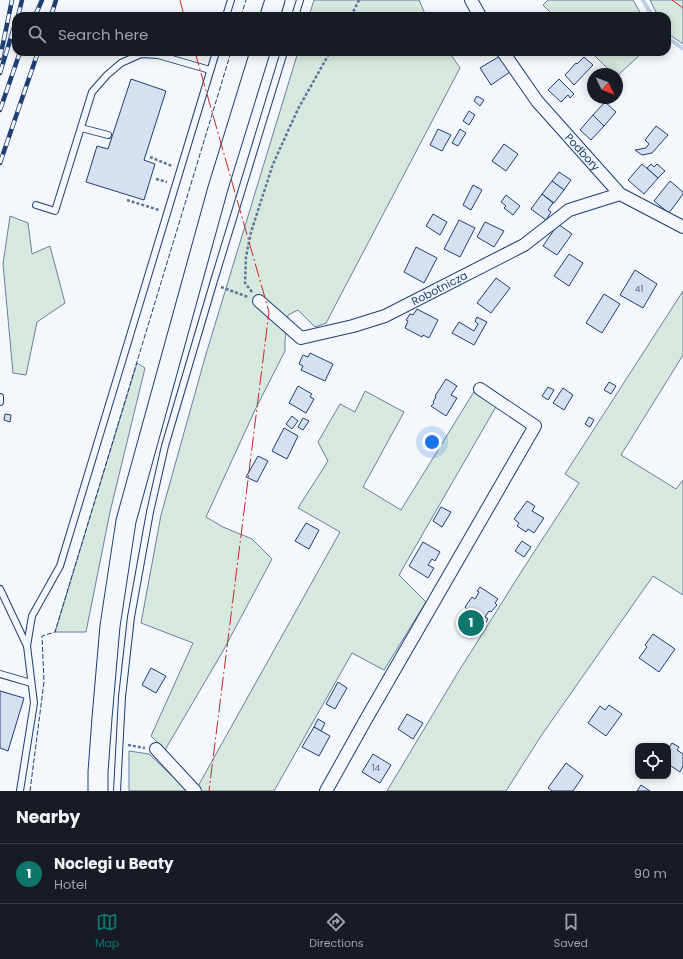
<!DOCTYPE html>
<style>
body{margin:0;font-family:Poppins,sans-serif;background:#242831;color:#f1f3f6}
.controls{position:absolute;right:12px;bottom:12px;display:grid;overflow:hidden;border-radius:8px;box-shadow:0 2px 10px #0003}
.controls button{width:36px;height:36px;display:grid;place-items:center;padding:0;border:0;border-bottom:1px solid #363941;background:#171b24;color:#f1f3f6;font:20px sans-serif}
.compass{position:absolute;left:587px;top:68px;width:36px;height:36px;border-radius:50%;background:#171b24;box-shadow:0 2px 10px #0003;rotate:133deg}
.you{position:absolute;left:432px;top:442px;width:14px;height:14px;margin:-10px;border:3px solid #fff;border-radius:50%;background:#1a73e8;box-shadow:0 0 0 6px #1a73e833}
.badge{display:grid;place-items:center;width:26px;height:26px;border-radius:50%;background:#0f766e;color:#fff;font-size:13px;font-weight:700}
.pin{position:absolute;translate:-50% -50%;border:2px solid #fff;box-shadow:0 1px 4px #0006}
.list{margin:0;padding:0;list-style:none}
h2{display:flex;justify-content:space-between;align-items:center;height:52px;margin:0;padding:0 16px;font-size:17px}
h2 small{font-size:13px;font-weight:400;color:#9ea1a6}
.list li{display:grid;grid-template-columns:26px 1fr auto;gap:12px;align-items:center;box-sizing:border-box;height:60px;padding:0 16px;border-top:1px solid #363941}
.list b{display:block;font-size:15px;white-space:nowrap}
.list p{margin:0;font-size:13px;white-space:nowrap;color:#9ea1a6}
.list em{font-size:13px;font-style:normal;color:#9ea1a6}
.icon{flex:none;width:22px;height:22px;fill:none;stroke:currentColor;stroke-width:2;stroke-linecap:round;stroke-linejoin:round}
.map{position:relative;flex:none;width:683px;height:791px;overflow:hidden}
.search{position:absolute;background:#171b24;box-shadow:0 2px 10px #0003;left:12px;right:12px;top:12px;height:44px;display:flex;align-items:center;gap:10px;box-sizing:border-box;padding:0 14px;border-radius:12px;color:#9ea1a6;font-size:15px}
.sheet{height:112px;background:#171b24}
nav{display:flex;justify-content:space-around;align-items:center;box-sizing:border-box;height:56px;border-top:1px solid #363941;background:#171b24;font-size:11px;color:#9ea1a6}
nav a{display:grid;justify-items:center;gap:2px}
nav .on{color:#0f766e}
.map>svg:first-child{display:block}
.green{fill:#d7e8df;stroke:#687fa3}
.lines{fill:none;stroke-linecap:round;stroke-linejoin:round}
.stream{stroke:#bed0e5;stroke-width:4}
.building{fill:#d5e0f0;stroke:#1d3f73}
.service-casing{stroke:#1d3f73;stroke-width:8}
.minor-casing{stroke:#1d3f73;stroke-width:14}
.primary-casing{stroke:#1d3f73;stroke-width:21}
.path{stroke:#5e769c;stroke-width:2.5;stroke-dasharray:3 2;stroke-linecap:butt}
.service{stroke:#f4f7fb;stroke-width:6}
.minor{stroke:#f4f7fb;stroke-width:12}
.primary{stroke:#f4f7fb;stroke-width:19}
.rail-casing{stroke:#1d3f73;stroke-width:4.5}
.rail{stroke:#f4f7fb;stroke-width:3;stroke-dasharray:9;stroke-linecap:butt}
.fence{stroke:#1d3f73;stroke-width:1;stroke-dasharray:5 2;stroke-linecap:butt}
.power{stroke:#c62828;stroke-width:1;stroke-dasharray:14 3 2 3;stroke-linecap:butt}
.labels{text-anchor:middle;stroke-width:3;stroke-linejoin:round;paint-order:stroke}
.number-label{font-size:9px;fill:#4b6792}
.street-label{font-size:11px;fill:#1d3f73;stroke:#f4f7fb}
</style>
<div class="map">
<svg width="683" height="791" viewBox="0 0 683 791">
<rect width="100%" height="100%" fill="#f4f7fb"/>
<!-- green -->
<g class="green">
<polygon points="314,0 419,0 426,16 309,16"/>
<polygon points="548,0 633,0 642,16 554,16 543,5"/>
<polygon points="650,0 683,0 683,44 667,33 667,16 658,16"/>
<polygon points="298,52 449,52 460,68 326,323 315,327 298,310 288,315 285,341 285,351 255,410 206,517 223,527 252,539 272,559 223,651 165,750 151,736 193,643 141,623 161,515 206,354"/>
<polygon points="591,52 643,52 617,76 617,74 613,74"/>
<polygon points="10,216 28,223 32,254 50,246 65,303 37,322 26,375 13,373 3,264"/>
<polygon points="683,291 683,355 621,455 676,489 683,480 683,595 653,576 541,736 506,791 387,791 457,674 523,569 579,483 565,474"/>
<polygon points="137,363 145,368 110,512 86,632 55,632"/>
<polygon points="475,390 497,405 399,575 426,602 384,670 352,653 274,791 200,791 197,788 340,532 298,508 328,461 318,442 340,404 355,412 365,391 404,412 363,487 401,510"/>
<polygon points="129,751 149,754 188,791 129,791"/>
</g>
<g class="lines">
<!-- stream -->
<g class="stream">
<polyline points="643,0 652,16"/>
<polyline points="667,37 683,49"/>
</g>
</g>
<!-- building -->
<g class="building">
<polygon points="500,56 510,72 491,85 480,68"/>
<polygon points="584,57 593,65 574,85 565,75 576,63 577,64"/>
<polygon points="131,79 166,91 144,160 155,164 144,200 86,182 97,146 108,149"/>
<polygon points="559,79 574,94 570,98 568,95 561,102 548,90"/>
<polygon points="477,96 484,100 480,106 474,101"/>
<polygon points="605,102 616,112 604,126 593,115"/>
<polygon points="469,111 475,115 469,125 463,121"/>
<polygon points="593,115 604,126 591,140 580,130"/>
<polygon points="656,126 668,135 652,153 642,155 635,150 646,148 649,144 645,140"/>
<polygon points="438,129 451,135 442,151 430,145"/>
<polygon points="460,129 466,133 458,146 452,143"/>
<polygon points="504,144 518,154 506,171 492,161"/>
<polygon points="642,164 658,178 644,194 628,180"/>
<polygon points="651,164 654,167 657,164 665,171 658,178 647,168"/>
<polygon points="559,172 571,180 564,190 552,181"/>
<polygon points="552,181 564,190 554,203 542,194"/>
<polygon points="670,181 683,192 683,194 669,213 654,201"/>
<polygon points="473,185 482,190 471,210 463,205"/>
<polygon points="542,194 553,203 548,210 551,212 546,220 531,209"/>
<polygon points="506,195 520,206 513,215 504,208 506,206 501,202"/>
<polygon points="433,214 447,222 440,235 426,226"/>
<polygon points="459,220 475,228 460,257 444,249"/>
<polygon points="485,222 504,231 494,247 477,237"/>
<polygon points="558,224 572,234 557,255 543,246"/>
<polygon points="416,247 437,258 424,283 404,272"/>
<polygon points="569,254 583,263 569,286 554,276"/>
<polygon points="635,270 657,284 643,308 620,295"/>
<polygon points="496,278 510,288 491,313 477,303"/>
<polygon points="604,294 620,304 602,333 586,323"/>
<polygon points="417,309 438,320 429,338 423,335 422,337 405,328 408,321 406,320 410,314 413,315"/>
<polygon points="477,317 487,322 474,345 452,333 459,322 474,331 478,324 475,321"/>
<polygon points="310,353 333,364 325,381 301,370 303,366 299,364 301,359 303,355 308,357"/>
<polygon points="446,379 457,386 451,395 457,398 446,416 431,406 434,403 433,402 436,397 435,396"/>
<polygon points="609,382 616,386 611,394 604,390"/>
<polygon points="298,386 312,394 310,397 314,399 306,413 289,403"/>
<polygon points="548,387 554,390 548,400 542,396"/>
<polygon points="563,388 573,395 564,410 553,403"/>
<polygon points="5,414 11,415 10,422 4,420"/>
<polygon points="292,416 298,421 292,429 286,424"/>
<polygon points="589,417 594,420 590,427 585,424"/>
<polygon points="303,418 309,421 303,430 298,427"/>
<polygon points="284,428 298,436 287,459 272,451"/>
<polygon points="258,456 268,461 257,482 246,477"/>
<polygon points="527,501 535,506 532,511 544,518 534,533 528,529 526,532 517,526 519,523 514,519"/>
<polygon points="441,507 451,512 442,527 433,521"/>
<polygon points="306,523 319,530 309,549 295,541"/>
<polygon points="522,541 531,547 524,557 515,551"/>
<polygon points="423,542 440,552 435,561 432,559 428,565 434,568 428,578 409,566"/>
<polygon points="480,587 498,599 495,603 497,605 491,612 489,611 485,617 488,619 483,627 480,626 472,638 457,628 462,621 459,618 461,614 464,616 468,610 465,607 472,597 475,599 479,592 477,591"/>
<polygon points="653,634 675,649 659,672 639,658 647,647 645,645"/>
<polygon points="151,668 166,676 156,693 142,685"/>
<polygon points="338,682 347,688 335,709 326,704"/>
<polygon points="0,691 24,698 8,751 0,748"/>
<polygon points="609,705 622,714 606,736 588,723 600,706 605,710"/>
<polygon points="407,714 423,723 413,739 398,729"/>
<polygon points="318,719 325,723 321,731 314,727"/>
<polygon points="314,727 330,736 319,756 302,747"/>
<polygon points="672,743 679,747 677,750 683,754 683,766 680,772 668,764 668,749"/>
<polygon points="373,754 391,765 380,783 362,772"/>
<polygon points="566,763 583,776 573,791 552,791 548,788"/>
<polygon points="641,785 650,791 637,791"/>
</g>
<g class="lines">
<defs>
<g id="service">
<polyline points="226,16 231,0"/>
<polyline points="295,16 300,0"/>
<polyline points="81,128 108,135"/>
<polyline points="36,205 55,211 92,92 107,75 121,63 141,54 158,55 210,70"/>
<polyline points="0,397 0,402"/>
<polyline points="0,589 27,646"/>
<polyline points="0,674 31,683"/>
<polyline points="20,791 34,703 27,646 32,616 60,566 216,52"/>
<polyline points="117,791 122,697 131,617 150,512 165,446 213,284 284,52"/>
</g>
<g id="minor">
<polyline points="471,0 480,16"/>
<path id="s1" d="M503,52L537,101L620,194L683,227"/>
<path id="s2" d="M259,301L301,338L353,326L385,316L524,245L569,210L620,194"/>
<polyline points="156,749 195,791"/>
<polyline points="326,791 365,721 535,426 480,389"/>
</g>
<g id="primary">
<polyline points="270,16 275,0"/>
<polyline points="98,791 98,772 102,718 110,626 126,521 218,188 260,52"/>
</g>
</defs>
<!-- service casing -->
<use href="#service" class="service-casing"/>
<!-- minor casing -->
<use href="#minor" class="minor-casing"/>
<!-- primary casing -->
<use href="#primary" class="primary-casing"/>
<!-- path -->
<g class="path">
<polyline points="351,16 359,0"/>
<polyline points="150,157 172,166"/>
<polyline points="156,179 167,182"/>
<polyline points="127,200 159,210"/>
<polyline points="221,287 248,297"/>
<polyline points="252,292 245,283 246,257 251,232 273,164 298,109 330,52"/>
<polyline points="128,745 145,748"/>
</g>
<!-- service -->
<use href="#service" class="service"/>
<!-- minor -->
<use href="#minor" class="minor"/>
<!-- primary -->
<use href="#primary" class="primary"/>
<defs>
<g id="rail">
<polyline points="18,16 22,0"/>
<polyline points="35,16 42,0"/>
<polyline points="51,16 56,0"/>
<polyline points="0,58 12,0"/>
<polyline points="0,73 16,21"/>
<polyline points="0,110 20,52"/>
<polyline points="0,163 38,52"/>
</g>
</defs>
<!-- rail casing -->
<use href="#rail" class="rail-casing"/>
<!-- rail -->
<use href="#rail" class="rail"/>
<!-- fence -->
<g class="fence">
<polyline points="241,16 246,0"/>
<polyline points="30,791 44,682 42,636 55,632 231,52"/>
</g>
<!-- power -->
<g class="power">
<polyline points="180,0 184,16"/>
<polyline points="672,0 683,8"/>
<polyline points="195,52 269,312 209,791"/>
</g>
</g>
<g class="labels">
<!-- number labels -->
<g class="number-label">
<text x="639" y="292">41</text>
<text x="376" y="771">14</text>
</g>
<!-- street labels -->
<g class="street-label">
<text dy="4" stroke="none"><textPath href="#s1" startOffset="128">Podbory</textPath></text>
<text dy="4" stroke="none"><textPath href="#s2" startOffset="204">Robotnicza</textPath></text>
</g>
</g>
</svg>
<div class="controls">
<button><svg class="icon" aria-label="locate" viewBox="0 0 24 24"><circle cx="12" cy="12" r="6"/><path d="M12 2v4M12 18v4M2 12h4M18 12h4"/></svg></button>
</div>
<svg class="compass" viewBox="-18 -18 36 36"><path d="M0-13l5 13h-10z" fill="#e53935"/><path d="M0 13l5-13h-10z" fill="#9ea1a6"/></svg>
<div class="you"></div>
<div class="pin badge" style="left:471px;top:623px">1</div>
<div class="search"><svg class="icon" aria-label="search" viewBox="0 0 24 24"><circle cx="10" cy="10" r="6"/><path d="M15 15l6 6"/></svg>Search here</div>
</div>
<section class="sheet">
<h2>Nearby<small></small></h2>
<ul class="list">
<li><span class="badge">1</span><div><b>Noclegi u Beaty</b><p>Hotel</p></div><em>90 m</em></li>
</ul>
</section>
<nav>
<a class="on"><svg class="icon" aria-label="map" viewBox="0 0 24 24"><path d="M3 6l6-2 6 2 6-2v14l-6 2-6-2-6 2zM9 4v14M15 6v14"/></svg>Map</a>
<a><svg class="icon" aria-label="directions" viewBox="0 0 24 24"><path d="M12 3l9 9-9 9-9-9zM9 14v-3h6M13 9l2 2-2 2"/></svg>Directions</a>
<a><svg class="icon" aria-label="saved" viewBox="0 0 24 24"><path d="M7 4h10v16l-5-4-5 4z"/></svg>Saved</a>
</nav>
